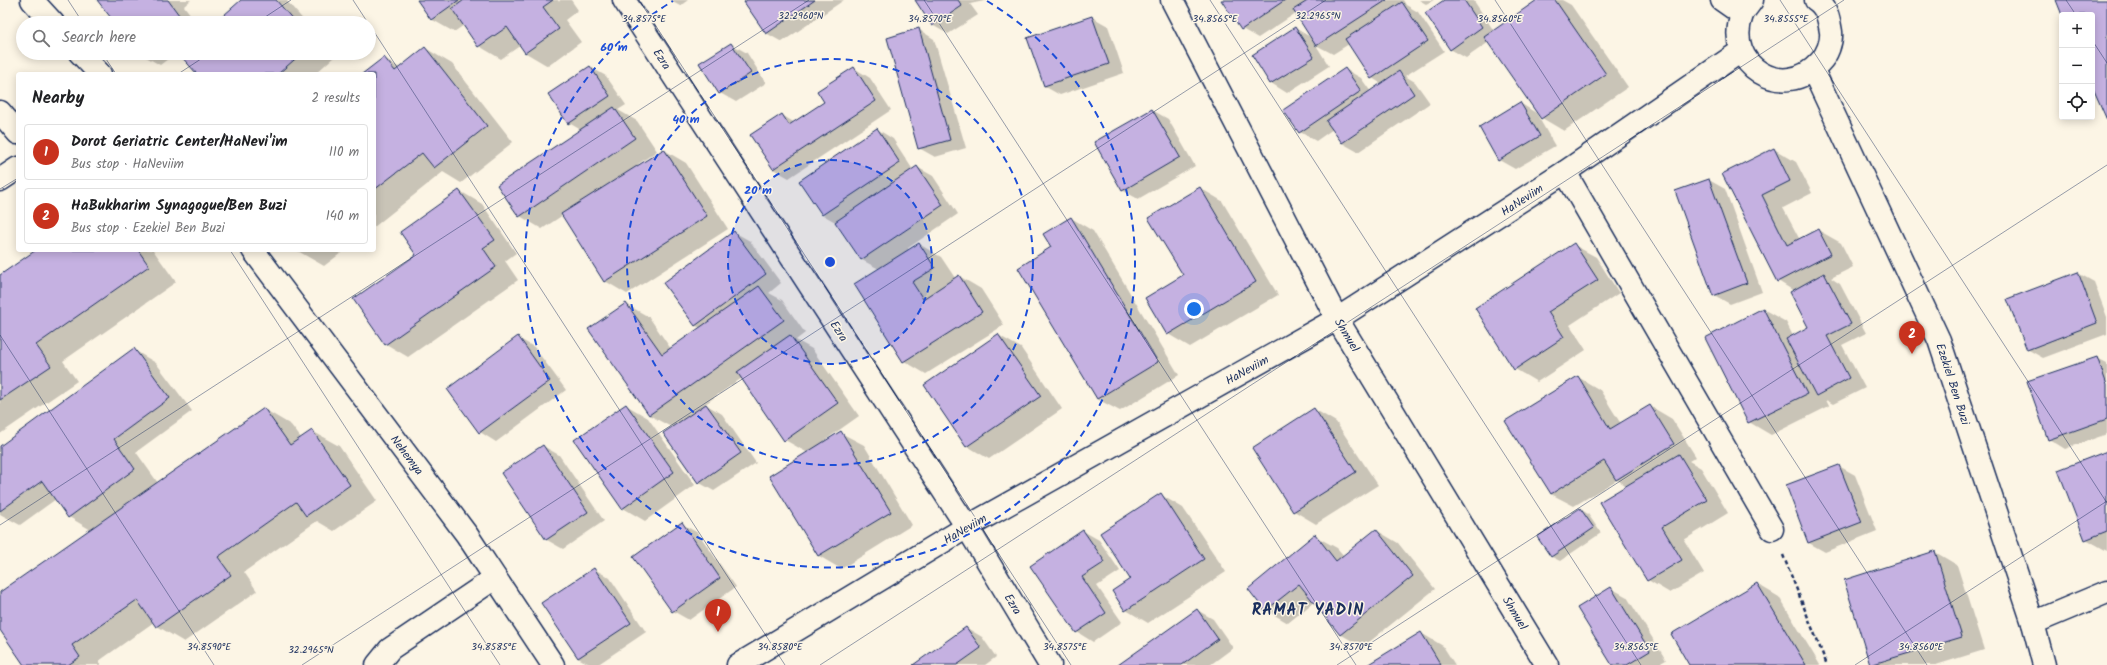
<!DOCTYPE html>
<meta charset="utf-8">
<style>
body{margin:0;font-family:Kalam,sans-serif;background:#f2f2f2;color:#202124}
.controls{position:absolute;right:12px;top:12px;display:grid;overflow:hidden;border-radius:4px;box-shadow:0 2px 10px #0003}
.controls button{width:36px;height:36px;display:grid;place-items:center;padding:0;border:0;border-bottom:1px solid #e0e0e0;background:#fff;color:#202124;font:20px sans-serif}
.you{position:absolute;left:1194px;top:309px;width:14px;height:14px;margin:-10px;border:3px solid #fff;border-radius:50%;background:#1a73e8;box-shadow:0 0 0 6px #1a73e833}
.badge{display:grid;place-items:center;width:26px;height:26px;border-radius:50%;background:#c8321e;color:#fff;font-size:13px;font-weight:700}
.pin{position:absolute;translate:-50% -33px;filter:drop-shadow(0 1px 2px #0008)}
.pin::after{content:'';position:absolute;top:21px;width:14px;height:12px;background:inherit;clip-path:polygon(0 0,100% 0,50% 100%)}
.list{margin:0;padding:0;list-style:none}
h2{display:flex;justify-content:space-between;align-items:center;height:52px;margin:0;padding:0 16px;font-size:17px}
h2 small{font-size:13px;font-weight:400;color:#757577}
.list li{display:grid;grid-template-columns:26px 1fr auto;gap:12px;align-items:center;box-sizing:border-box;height:56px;margin:0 8px 8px;padding:0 8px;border:1px solid #e0e0e0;border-radius:4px}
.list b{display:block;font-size:15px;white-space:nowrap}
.list p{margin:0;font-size:13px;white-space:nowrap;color:#757577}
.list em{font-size:13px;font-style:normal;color:#757577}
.icon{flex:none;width:22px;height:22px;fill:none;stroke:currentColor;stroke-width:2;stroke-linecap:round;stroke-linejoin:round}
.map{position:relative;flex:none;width:2107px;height:665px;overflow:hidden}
.search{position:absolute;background:#fff;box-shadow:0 2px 10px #0003;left:16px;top:16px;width:360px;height:44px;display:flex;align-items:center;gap:10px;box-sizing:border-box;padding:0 14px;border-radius:22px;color:#757577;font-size:15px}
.panel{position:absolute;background:#fff;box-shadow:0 2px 10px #0003;left:16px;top:72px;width:360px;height:180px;border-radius:4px}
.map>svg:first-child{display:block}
.shadow{fill:#0003}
.building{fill:#c5b1e1;stroke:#1b2f5e}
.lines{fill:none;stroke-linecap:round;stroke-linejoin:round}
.minor-casing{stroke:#1b2f5e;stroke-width:25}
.path{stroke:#1b2f5e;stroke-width:2.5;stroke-dasharray:4 3;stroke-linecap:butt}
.minor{stroke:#fcf5e5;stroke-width:22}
.ticks{fill:none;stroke:#1b2f5e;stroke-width:1;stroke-opacity:0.45}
.ring{fill:none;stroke:#1d4ed8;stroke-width:2;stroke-dasharray:7 5}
.labels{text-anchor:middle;stroke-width:3;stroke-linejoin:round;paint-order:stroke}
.street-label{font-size:12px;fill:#1b2f5e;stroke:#fcf5e5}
.district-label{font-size:16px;font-weight:bold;letter-spacing:1px;fill:#1b2f5e;stroke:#fcf5e5}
.ticks-label{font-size:10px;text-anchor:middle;fill:#1b2f5e;stroke:#fcf5e5;stroke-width:3;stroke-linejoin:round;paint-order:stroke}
.centre{fill:#1d4ed8;stroke:#fcf5e5;stroke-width:2}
.ring-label{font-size:12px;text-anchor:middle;font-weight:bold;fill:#1d4ed8;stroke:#fcf5e5;stroke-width:3;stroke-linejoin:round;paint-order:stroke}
</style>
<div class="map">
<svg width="2107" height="665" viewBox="0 0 2107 665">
<rect width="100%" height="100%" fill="#fcf5e5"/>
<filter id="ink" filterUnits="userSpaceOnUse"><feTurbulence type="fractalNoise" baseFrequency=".025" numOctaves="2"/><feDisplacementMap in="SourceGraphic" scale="8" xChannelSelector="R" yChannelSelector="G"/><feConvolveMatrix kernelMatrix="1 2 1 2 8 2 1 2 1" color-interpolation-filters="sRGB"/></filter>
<g filter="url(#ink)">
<!-- shadow -->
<g class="shadow">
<polygon points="99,0 191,0 184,6 197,23 116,23"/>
<polygon points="243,0 286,0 306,23 216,23"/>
<polygon points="418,0 558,0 559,2 560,0 571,0 578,10 565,20 581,42 548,66 526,53 521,45 501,59 479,46 464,25 454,32 431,19"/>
<polygon points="669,0 688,0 680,6"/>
<polygon points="749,0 844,0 782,42 766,33"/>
<polygon points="916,0 989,0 970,4 978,15 948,34 932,25"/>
<polygon points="1222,0 1307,0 1308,2 1311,0 1403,0 1406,5 1418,12 1444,51 1405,76 1415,82 1430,103 1358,152 1342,143 1333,129 1316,141 1300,132 1345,69 1361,78 1371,92 1382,84 1372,78 1349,44 1333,54 1316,45 1329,66 1287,93 1271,83 1253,55 1295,28 1312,38 1296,13 1258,38 1242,29"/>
<polygon points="1419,0 1434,0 1426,4"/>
<polygon points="1446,0 1474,1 1494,31 1538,0 1562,0 1571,5 1628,87 1564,131 1542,118 1489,42 1466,58 1450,49"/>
<polygon points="1092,17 1108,26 1124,73 1060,95 1044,86"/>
<polygon points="918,29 934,39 966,148 935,157 919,148"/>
<polygon points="731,44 747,53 766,83 736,102 720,93"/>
<polygon points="425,48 452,64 513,142 461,183 443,172 374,227 374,74 364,74 384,58 400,68"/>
<polygon points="139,53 176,53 160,65"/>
<polygon points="182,53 333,53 335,56 315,74 198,74"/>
<polygon points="590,67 606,76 626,105 618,110 637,121 657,151 638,164 639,165 664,150 686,163 728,229 627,294 605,281 563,215 542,229 520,216 581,130 569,123"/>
<polygon points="854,68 870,78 891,110 789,178 773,169 782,115 795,123 826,102"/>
<polygon points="1520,103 1536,113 1555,146 1515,169 1499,160"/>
<polygon points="1152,110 1168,119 1195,166 1138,199 1122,190"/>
<polygon points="877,129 893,139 913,170 917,167 933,176 958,214 908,248 909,250 919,244 941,257 955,278 959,276 981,289 1004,325 926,374 904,361 855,284 879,269 862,260 837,223 823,215 800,181"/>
<polygon points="1774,149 1796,162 1812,193 1783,208 1800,240 1818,230 1841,243 1853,267 1831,278 1840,284 1866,333 1842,345 1865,388 1833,404 1826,400 1829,406 1771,435 1749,422 1763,309 1786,322 1793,336 1810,327 1794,291 1778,281 1724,175"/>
<polygon points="1709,180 1725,189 1762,292 1730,304 1714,295"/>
<polygon points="1200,188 1222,201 1278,295 1190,347 1168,334 1184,275"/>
<polygon points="460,191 482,204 516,253 505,261 518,280 408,357 386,344 418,255"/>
<polygon points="1071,218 1093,231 1179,375 1120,411 1097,399 1053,247"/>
<polygon points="734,232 750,241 781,283 769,293 782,300 805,333 796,340 812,349 859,416 825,440 826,442 841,433 864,445 912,525 841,569 819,556 770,476 808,453 785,440 742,378 705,404 722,414 756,463 714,491 698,482 673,428 649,415 626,304 649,317 671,349 701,328 696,326 665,284"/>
<polygon points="1574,245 1596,257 1619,293 1570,325 1586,350 1537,382 1515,369"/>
<polygon points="37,250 153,250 176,282 63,361 77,381 0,434 0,276"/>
<polygon points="296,250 345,250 324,266"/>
<polygon points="2078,273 2094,282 2107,317 2107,334 2043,358 2027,349"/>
<polygon points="998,335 1021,348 1062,409 989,459 967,446"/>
<polygon points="518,338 534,347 566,390 496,442 480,432 448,389"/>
<polygon points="134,350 156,363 192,411 136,452 158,483 264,409 291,425 301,438 312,431 339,446 377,501 334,531 317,521 244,572 257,591 184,642 157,626 154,622 99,661 101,665 26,665 0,628 0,594 91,530 69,517 56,499 20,525 0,514 0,447"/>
<polygon points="2097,358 2107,363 2107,434 2065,449 2049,439"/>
<polygon points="1578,377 1600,390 1621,424 1650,406 1672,419 1696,457 1689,461 1701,468 1728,513 1684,540 1704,573 1670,593 1648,580 1627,486 1617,480 1574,506 1551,494"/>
<polygon points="626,405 648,418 695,485 645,521 623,508"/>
<polygon points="1314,409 1336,422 1378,485 1316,524 1294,511 1253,449"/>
<polygon points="543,446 559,455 604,521 563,549 547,540 502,473"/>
<polygon points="2107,452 2107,551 2086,539"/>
<polygon points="1839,466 1855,475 1877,531 1825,552 1809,543 1787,486"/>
<polygon points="1161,495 1183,508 1226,572 1148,623 1126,610"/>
<polygon points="1580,509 1588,514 1601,533 1560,561 1552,557"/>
<polygon points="682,524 698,533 736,587 689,620 673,611"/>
<polygon points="1376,530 1398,543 1435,589 1363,647 1340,634 1314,602 1288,623 1266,610 1249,589 1315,536 1337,548 1344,556"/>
<polygon points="1083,531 1099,540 1120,571 1097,586 1122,622 1093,642 1077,632"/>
<polygon points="1935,552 1957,565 1984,650 1936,665 1871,665 1845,581"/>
<polygon points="594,569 610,578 646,632 597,665 591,665 578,658"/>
<polygon points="1757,584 1779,597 1820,665 1691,665"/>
<polygon points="1611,588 1627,597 1666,660 1657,665 1613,665"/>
<polygon points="1197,610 1213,619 1233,648 1210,665 1119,665"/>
<polygon points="967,628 982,637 996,657 985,665 914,665"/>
<polygon points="1421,633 1443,646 1455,665 1369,665"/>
</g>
<!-- building -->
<g class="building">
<polygon points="97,0 168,0 182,19 177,23 115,23"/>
<polygon points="241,0 276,0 296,23 215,23"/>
<polygon points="417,0 459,0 431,20"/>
<polygon points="464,0 553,0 543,7 559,29 525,53 507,27 478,47 452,9"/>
<polygon points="747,0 815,0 766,34 744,2"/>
<polygon points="915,0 958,0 962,6 932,26"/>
<polygon points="1221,0 1285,0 1241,30"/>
<polygon points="1309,0 1387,0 1316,46 1293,10"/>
<polygon points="1444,0 1464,0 1482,27 1450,50 1425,13"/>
<polygon points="1537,0 1555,0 1606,74 1541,119 1484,37"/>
<polygon points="2056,0 2107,0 2107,120 2092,86 2092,15 2062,15"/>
<polygon points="1402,2 1428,41 1371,79 1345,39"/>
<polygon points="1092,16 1109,64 1044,86 1027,38"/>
<polygon points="1295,27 1314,57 1270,84 1252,55"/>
<polygon points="919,28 950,140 918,149 887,38"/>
<polygon points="731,43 751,73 719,94 699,63"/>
<polygon points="425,47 487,126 434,168 422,153 374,190 374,74 362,74 384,57 395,71"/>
<polygon points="181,53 302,53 278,74 197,74 179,54"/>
<polygon points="590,66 610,96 568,124 548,94"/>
<polygon points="854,67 876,101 773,169 750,135 782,114 789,125 824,102 817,91"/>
<polygon points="1345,68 1361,91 1299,133 1283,110"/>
<polygon points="1399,71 1414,94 1342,143 1326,121"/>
<polygon points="1520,102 1540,136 1498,161 1479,127"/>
<polygon points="614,107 635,138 519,217 497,185"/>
<polygon points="1152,109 1180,157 1122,191 1094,142"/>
<polygon points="877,128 900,163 822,215 799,181"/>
<polygon points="1774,148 1790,181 1762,195 1787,245 1818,229 1831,254 1777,282 1722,174"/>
<polygon points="664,149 707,216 604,282 561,214"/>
<polygon points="917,166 943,205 861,260 835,222"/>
<polygon points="1709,179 1747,283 1713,296 1675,191"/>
<polygon points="1200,187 1256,282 1167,335 1145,298 1183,275 1148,218"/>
<polygon points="459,190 495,240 483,248 496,267 385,345 353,299 416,255 400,232"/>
<polygon points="1071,217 1158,362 1097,399 1018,268 1051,247 1043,234"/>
<polygon points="734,231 766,274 695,326 663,283"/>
<polygon points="919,243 935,268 912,282 923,299 959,275 982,312 903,362 854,284"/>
<polygon points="1574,243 1598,280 1548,312 1564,337 1514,370 1475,308"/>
<polygon points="36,250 138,250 149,266 36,345 51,366 0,400 0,275"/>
<polygon points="2078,272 2097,323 2027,350 2007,299"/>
<polygon points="1824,273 1851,324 1827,336 1849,378 1816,396 1786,339 1808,327 1790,292"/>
<polygon points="759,286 784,320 649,415 588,329 626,303 662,354"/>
<polygon points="1763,308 1807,394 1748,423 1705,338"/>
<polygon points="998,334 1041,396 966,447 924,385"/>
<polygon points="790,335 838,403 784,441 737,372"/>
<polygon points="518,336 550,381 479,433 447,389"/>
<polygon points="134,348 170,398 114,439 135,469 68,518 42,481 0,511 0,446"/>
<polygon points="2097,357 2107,385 2107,419 2048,440 2027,381"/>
<polygon points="1578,376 1610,429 1650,405 1674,444 1616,480 1604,461 1551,494 1505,421"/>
<polygon points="626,404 674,472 622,509 574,440"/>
<polygon points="706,404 741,453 698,483 663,433"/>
<polygon points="264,408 290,445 312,430 350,485 306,516 296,502 218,557 231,575 156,627 137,600 72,645 80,657 68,665 24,665 0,630 0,592"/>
<polygon points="1314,408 1356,472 1293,512 1252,448"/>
<polygon points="841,431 891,512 818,556 769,476"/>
<polygon points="543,445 588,512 546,540 501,473"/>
<polygon points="2107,451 2107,531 2085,540 2058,470"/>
<polygon points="1679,454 1707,500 1662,527 1682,560 1647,581 1599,502"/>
<polygon points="1839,465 1862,522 1808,543 1786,485"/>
<polygon points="1161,493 1204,559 1125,611 1112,591 1130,579 1100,533"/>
<polygon points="1580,508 1594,528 1551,557 1537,537"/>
<polygon points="682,522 720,578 672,612 633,557"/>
<polygon points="1376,529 1413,576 1340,635 1299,584 1265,611 1248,589 1315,534 1336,561"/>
<polygon points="1083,530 1105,562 1082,577 1106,613 1076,633 1030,566"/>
<polygon points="1935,551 1962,637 1870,665 1844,580"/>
<polygon points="594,568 631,623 578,658 541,603"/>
<polygon points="1757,583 1806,665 1689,665 1671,634"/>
<polygon points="1611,587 1650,651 1627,665 1612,665 1577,608"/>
<polygon points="1197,609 1218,639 1182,665 1118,665"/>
<polygon points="966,627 981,648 957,665 913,665"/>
<polygon points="1421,632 1441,665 1367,665"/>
</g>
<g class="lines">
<defs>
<g id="minor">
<polyline points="32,0 53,23"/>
<polyline points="624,0 967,527 1050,665"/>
<polyline points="1172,0 1337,319 1547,665"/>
<polyline points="1722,0 1742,14"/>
<path d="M1752,0C1749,5 1744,10 1742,15C1723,65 1784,103 1820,62C1827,55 1832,42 1831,32C1829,20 1827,7 1816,0"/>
<polyline points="80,53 100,74"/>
<polyline points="1813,70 1939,340 2033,623 2044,665"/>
<polyline points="0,112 18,133"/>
<polyline points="1565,172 1772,529"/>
<polyline points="0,180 18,168"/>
<polyline points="253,250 467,535 553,665"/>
<polyline points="2033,623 2107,592"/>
<polyline points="377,665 390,649 495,578"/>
<polyline points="738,665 967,527 1337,319 1565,172 1741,51"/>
</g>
</defs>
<!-- minor casing -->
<use href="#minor" class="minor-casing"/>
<!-- path -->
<polyline class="path" points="1783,555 1827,665"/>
<!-- minor -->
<use href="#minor" class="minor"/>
</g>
</g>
<!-- ticks -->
<path class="ticks" d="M68,0L83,23M353,0L368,23M639,0L1071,665M924,0L1356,665M1210,0L1641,665M1495,0L1927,665M1780,0L2107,503M2066,0L2076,15M256,23L291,0M369,24L785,665M2092,40L2107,63M102,53L116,74M178,74L210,53M0,189L18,178M230,250L500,665M0,335L214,665M0,525L809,0M302,665L1326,0M820,665L1844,0M1337,665L2107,165M1855,665L2107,501"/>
<!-- distance rings -->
<circle cx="830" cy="262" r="102" fill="#1d4ed8" fill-opacity=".12"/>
<g class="ring">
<circle cx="830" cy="262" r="102"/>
<circle cx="830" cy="262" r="203"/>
<path d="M987 1A305 305 0 1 1 673 1"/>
</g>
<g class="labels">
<!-- street labels -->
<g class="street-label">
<text transform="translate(662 59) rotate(57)" y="4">Ezra</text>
<text transform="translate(1522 200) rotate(-33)" y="4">HaNeviim</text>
<text transform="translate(839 331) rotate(57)" y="4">Ezra</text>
<text transform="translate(1347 335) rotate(59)" y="4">Shmuel</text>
<text transform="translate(1247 370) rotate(-29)" y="4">HaNeviim</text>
<text transform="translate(1953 384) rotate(72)" y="4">Ezekiel Ben Buzi</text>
<text transform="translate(407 455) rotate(53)" y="4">Nehemya</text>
<text transform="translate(965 529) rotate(-30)" y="4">HaNeviim</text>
<text transform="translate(1013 604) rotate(59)" y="4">Ezra</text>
<text transform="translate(1515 613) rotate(59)" y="4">Shmuel</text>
</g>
<!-- district labels -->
<g class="district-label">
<text x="1308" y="615">RAMAT YADIN</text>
</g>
</g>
<g class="ticks-label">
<text x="801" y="19">32.2960°N</text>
<text x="1318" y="19">32.2965°N</text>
<text x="644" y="22">34.8575°E</text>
<text x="930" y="22">34.8570°E</text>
<text x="1500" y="22">34.8560°E</text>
<text x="1786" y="22">34.8555°E</text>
<text x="1215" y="22">34.8565°E</text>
<text x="209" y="650">34.8590°E</text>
<text x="494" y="650">34.8585°E</text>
<text x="780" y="650">34.8580°E</text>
<text x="1065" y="650">34.8575°E</text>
<text x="1351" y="650">34.8570°E</text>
<text x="1636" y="650">34.8565°E</text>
<text x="1921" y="650">34.8560°E</text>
<text x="311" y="653">32.2965°N</text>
</g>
<circle cx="830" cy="262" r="6" class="centre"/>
<g class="ring-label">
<text x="614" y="51">60 m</text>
<text x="686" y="123">40 m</text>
<text x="758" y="194">20 m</text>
</g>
</svg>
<div class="controls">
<button>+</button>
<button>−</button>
<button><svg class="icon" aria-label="locate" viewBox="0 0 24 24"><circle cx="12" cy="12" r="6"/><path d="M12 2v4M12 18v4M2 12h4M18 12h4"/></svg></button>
</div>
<div class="you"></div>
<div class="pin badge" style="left:718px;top:632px">1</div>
<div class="pin badge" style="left:1912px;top:354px">2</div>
<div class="search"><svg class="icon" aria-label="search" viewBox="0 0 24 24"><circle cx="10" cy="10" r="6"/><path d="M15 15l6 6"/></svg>Search here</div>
<section class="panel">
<h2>Nearby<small>2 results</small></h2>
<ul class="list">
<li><span class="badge">1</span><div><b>Dorot Geriatric Center/HaNevi'im</b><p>Bus stop · HaNeviim</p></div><em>110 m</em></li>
<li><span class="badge">2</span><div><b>HaBukharim Synagogue/Ben Buzi</b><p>Bus stop · Ezekiel Ben Buzi</p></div><em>140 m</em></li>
</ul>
</section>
</div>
